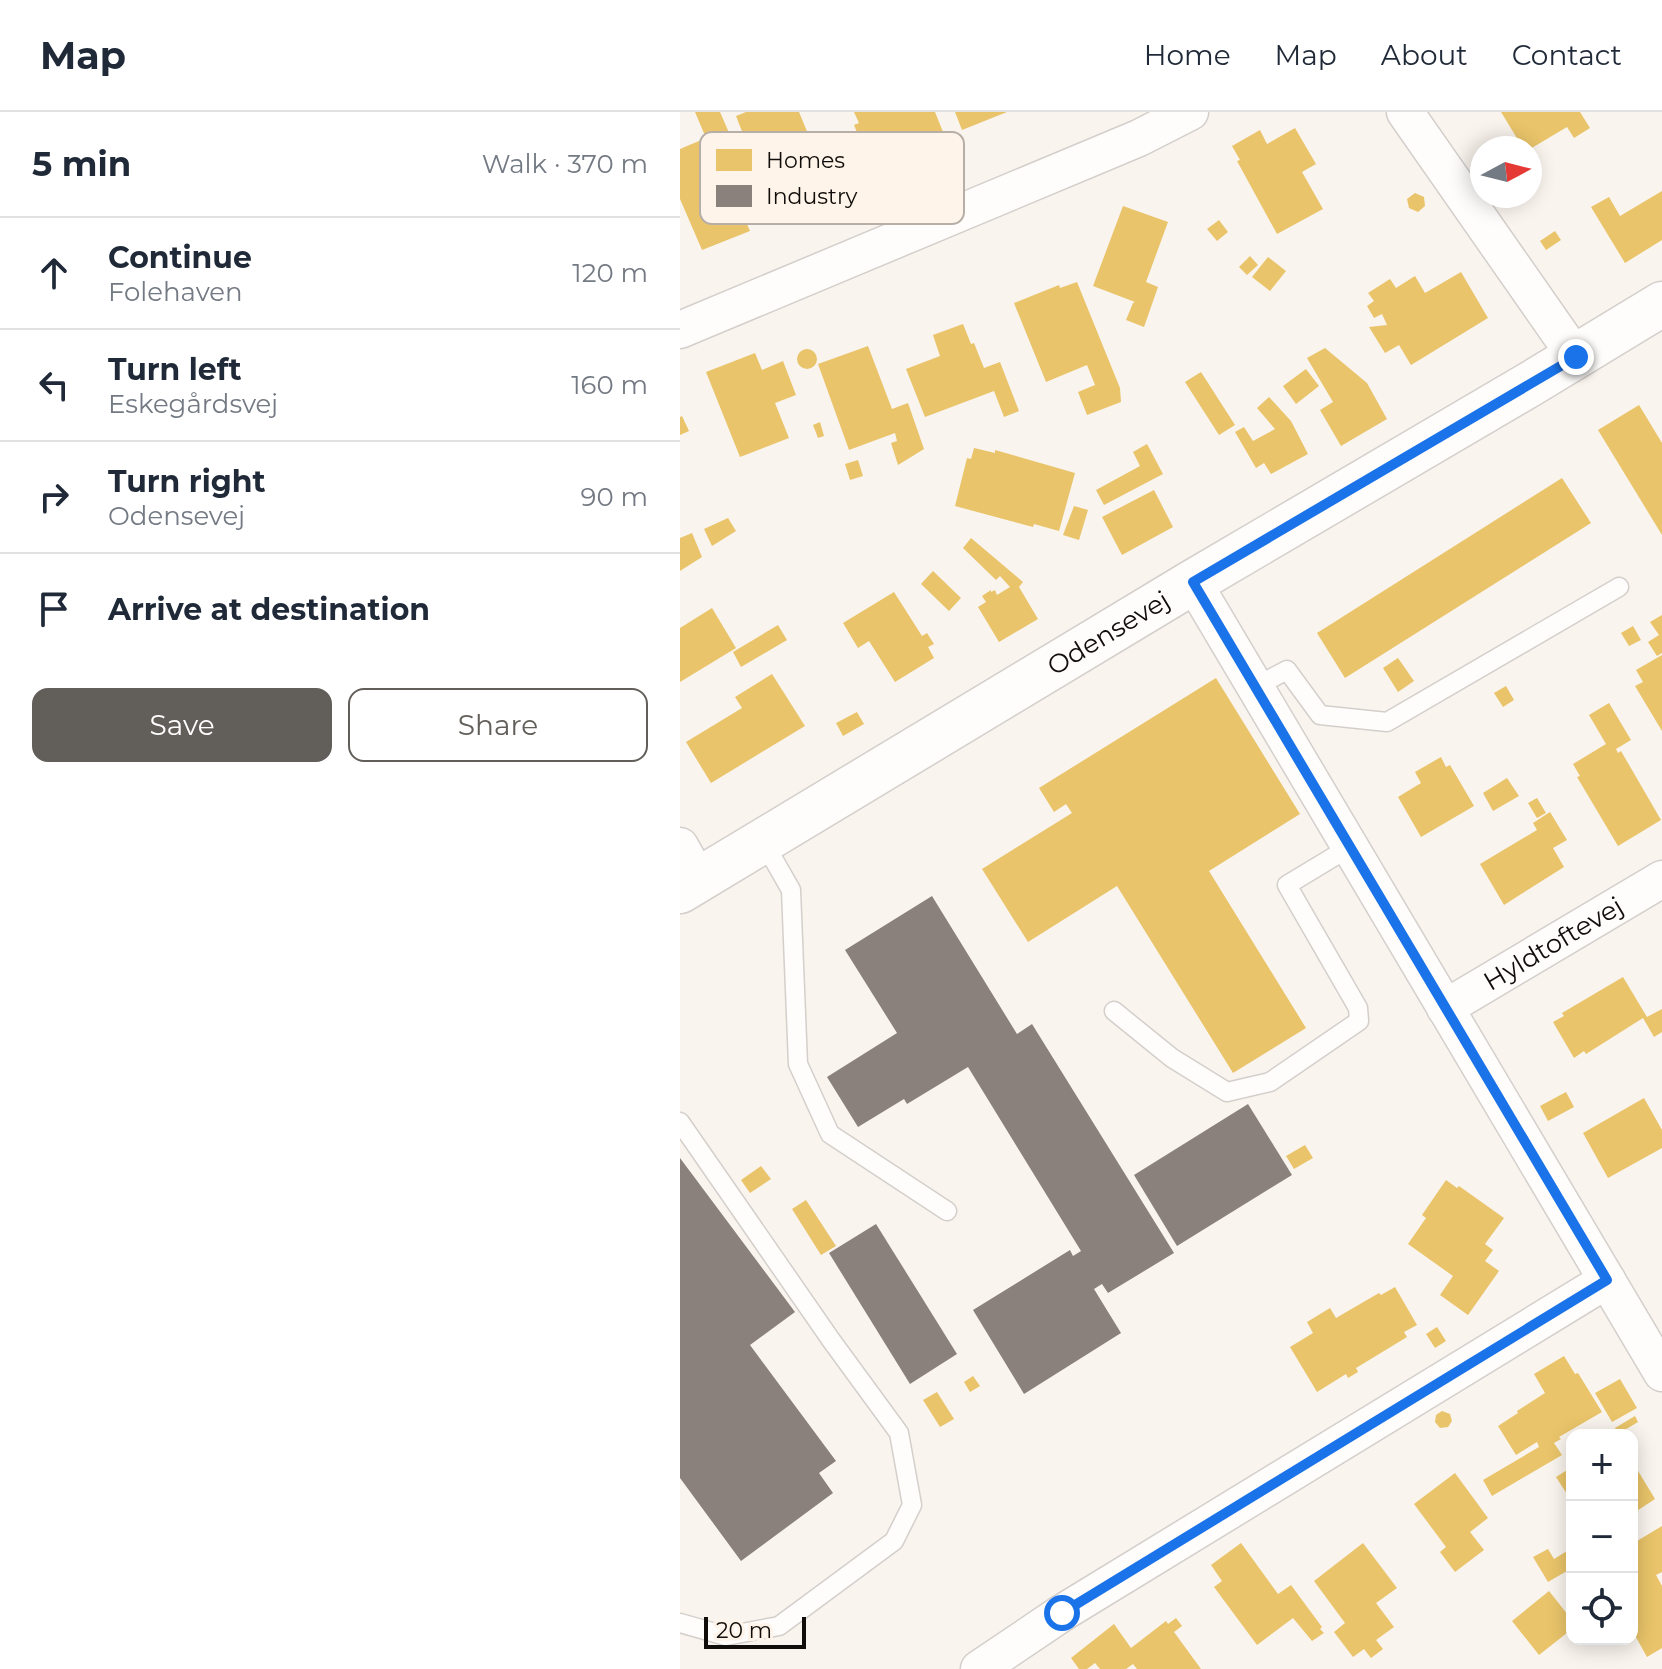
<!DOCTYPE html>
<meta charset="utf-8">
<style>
body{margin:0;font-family:Montserrat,sans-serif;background:#f2f2f3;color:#1f2937}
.controls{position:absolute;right:24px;bottom:24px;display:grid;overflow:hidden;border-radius:16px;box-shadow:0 4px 20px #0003}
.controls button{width:72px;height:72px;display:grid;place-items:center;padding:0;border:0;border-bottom:2px solid #e0e1e3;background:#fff;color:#1f2937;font:40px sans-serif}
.compass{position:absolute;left:790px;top:24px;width:72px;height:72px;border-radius:50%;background:#fff;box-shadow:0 4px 20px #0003;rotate:83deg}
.scale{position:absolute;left:24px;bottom:20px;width:102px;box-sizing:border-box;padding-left:8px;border:4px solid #100d0a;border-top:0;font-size:22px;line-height:28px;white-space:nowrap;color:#100d0a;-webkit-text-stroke:6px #fef4ea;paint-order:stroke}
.stop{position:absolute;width:24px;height:24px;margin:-18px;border:6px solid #1a73e8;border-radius:50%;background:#fff}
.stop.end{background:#1a73e8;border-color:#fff;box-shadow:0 2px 8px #0008}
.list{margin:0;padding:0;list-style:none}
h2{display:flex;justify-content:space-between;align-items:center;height:104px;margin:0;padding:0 32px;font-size:34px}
h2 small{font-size:26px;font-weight:400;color:#747a83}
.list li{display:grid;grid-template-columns:52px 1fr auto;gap:24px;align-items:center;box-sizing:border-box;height:112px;padding:0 32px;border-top:2px solid #e0e1e3}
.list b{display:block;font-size:30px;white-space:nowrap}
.list p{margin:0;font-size:26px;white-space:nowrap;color:#747a83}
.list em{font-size:26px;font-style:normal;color:#747a83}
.actions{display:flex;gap:16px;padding:24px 32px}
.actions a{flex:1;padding:18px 0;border:2px solid #625e5a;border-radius:16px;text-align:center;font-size:28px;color:#625e5a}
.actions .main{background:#625e5a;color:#fff}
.icon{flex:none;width:44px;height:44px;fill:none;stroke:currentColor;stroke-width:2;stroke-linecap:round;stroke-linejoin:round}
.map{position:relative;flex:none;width:982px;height:1557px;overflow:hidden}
header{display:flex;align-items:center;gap:48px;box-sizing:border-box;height:112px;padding:0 40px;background:#fff;border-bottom:2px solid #e0e1e3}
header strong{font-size:38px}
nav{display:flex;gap:44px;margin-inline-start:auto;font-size:28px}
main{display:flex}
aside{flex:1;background:#fff}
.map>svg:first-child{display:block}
.homes{fill:#e9c46a}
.industry{fill:#8a817c}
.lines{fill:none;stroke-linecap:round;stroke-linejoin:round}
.service-casing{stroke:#d4cfcb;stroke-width:21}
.minor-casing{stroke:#d4cfcb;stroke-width:39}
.tertiary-casing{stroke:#d4cfcb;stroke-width:47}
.service{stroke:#fefdfc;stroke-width:18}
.minor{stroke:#fefdfc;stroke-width:36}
.tertiary{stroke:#fefdfc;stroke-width:44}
.route{stroke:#1a73e8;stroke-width:10}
.labels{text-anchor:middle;stroke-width:8;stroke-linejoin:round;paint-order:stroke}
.street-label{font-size:26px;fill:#100d0a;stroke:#fef4ea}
.key{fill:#fef4ea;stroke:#b7afa7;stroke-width:2}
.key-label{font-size:22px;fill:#100d0a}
</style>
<header>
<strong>Map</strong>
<nav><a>Home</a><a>Map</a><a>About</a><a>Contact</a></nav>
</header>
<main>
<aside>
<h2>5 min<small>Walk · 370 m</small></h2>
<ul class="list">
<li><svg class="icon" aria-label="ahead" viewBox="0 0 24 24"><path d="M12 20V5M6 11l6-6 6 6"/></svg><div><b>Continue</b><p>Folehaven</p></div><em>120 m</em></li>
<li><svg class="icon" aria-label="left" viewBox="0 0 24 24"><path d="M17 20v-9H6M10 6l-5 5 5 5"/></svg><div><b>Turn left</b><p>Eskegårdsvej</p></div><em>160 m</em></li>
<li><svg class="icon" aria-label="right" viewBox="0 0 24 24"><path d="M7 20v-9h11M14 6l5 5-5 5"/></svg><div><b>Turn right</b><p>Odensevej</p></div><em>90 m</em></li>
<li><svg class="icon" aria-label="arrive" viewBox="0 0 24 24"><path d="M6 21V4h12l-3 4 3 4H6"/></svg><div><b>Arrive at destination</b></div></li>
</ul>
<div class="actions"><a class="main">Save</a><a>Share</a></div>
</aside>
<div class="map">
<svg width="982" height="1557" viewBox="0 0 982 1557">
<rect width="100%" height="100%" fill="#faf4ee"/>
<!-- homes -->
<g class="homes">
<polygon points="15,0 40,0 53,30 33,38 36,44 38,43 70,119 22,138 0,87 0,37 26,26"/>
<polygon points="66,0 119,0 131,29 151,20 168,66 144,76 134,52 83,73 56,4"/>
<polygon points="174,0 255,0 265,25 191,55 174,13 179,11"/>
<polygon points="275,0 327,0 282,18"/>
<polygon points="821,0 900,0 910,16 894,26 887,15 850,37 843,36"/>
<polygon points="615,16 636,52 622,60 643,97 597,122 557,49 560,48 552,34 580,18 587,32"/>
<polygon points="982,79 982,128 945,151 911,95 929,85 940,104"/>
<polygon points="735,81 744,85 745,94 738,100 729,96 727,87"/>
<polygon points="443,94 488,110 466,170 478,175 464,215 446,208 453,191 455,190 413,174"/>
<polygon points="539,108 548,120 537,129 527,117"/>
<polygon points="875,119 881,128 866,138 860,129"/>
<polygon points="570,144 578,153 567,163 559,155"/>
<polygon points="588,145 606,159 590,179 572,165"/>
<polygon points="781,160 808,206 731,253 719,233 705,241 689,215 707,213 702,202 694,206 687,194 694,189 688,181 710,167 716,176 735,164 745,181"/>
<polygon points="397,170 440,276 441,290 407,303 398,280 415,273 407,253 366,270 334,191 379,173 380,176"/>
<polygon points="283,212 291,232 294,231 304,256 320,250 339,299 324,305 314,279 245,305 226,257 260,244 253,223"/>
<polygon points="188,234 212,297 228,291 244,337 218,353 211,331 217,329 215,321 169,338 138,252"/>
<polygon points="645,236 687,271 707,307 661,334 640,298 653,290 627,246"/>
<circle cx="127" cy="247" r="10"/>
<polygon points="75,241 82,258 103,249 116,283 95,291 109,326 60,345 26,260"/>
<polygon points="626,257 639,274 616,292 603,274"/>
<polygon points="521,260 555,313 539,323 505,270"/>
<polygon points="589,285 611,309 628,342 591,362 584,351 576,356 555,320 564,315 573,329 595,317 577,296"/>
<polygon points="959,293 982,331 982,423 918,318"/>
<polygon points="2,304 9,319 0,323 0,305"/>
<polygon points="140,310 144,324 138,326 133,313"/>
<polygon points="467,332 483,362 424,393 416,378 460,354 453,340"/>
<polygon points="294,336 315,341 315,338 395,361 379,419 354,412 353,415 275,394 287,346 291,347"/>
<polygon points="178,348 183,364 170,368 165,352"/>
<polygon points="882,366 911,411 665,566 637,521"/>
<polygon points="474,378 493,415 442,443 422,405"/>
<polygon points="394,394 408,398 399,428 383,423"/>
<polygon points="48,406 56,419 32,434 24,417"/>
<polygon points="12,421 22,445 0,459 0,426"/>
<polygon points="291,426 343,470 339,475 358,507 319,530 298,495 306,490 302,484 311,478 311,480 315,478 317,483 330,475 320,464 316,468 283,436"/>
<polygon points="253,459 281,486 269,499 241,472"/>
<polygon points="214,480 242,524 247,521 254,532 248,535 254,546 215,570 189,529 178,536 163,511"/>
<polygon points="32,496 56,536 0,570 0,516"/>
<polygon points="982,503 982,541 977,544 968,530 979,523 970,510"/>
<polygon points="98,513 107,528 61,555 53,540"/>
<polygon points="953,514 961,528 949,534 941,521"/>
<polygon points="982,543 982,619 955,574 963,570 956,558"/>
<polygon points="718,546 734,569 718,580 703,556"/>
<polygon points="92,562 125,614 31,671 6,630 62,596 55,585"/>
<polygon points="536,566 620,702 529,759 626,916 553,961 437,774 348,830 302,757 392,701 386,692 374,700 359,676"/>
<polygon points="826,574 834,588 823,595 814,581"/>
<polygon points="929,591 951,628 936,637 938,641 941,639 981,708 938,734 897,665 900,664 893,652 926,632 909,603"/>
<polygon points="177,600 184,612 163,624 156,611"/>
<polygon points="761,645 766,655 770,653 794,694 741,725 718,685 741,671 735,660"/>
<polygon points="827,666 839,684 813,699 803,681"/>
<polygon points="857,686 866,701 857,706 848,691"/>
<polygon points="870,700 887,728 873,736 884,755 824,793 800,752 857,718 853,711"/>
<polygon points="943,865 967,905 982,897 982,920 974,925 963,906 906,942 904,939 894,946 873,910 884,904 882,901"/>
<polygon points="886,980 894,995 868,1009 860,994"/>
<polygon points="964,986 982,1018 982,1036 928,1066 903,1021"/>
<polygon points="625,1033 633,1046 614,1057 606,1044"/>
<polygon points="81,1054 91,1067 70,1081 61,1068"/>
<polygon points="766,1068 777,1076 779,1074 824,1106 805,1132 813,1138 805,1149 819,1159 788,1203 760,1183 773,1164 728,1132 746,1106 742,1103"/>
<polygon points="126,1088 156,1134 141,1143 112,1097"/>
<polygon points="715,1175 737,1213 724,1220 727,1225 676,1256 678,1260 668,1266 666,1262 637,1280 610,1235 633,1221 627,1210 650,1196 656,1206 699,1181 701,1183"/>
<polygon points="757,1215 766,1229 755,1236 746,1222"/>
<polygon points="884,1244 895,1262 898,1261 922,1300 879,1325 881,1327 874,1331 882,1343 812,1384 803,1368 859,1335 857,1330 836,1343 818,1314 838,1301 837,1299 865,1281 854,1262"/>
<polygon points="293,1264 300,1274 290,1280 284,1270"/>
<polygon points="940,1267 957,1296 932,1310 915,1281"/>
<polygon points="257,1280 274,1307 260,1315 243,1288"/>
<polygon points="762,1299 770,1302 772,1309 768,1315 760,1316 755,1310 756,1303"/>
<polygon points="955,1304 958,1310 938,1322 935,1316"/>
<polygon points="952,1349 975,1387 952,1402"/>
<polygon points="892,1355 892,1390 876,1365"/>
<polygon points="775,1361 808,1406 790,1420 804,1438 775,1460 760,1440 766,1435 734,1392"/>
<polygon points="982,1414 982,1460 976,1463 982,1474 982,1536 967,1545 952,1518 952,1504 954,1503 952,1500 952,1432"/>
<polygon points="561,1431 598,1482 611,1473 642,1515 640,1517 644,1521 632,1529 613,1506 577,1533 534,1475 542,1469 531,1453"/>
<polygon points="683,1431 717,1476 696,1491 714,1515 696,1528 703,1537 691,1546 684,1537 673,1545 654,1520 665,1511 634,1469"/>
<polygon points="892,1436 892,1456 868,1470 853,1445 868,1437 874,1447"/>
<polygon points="869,1479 892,1508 892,1517 859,1543 832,1509"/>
<polygon points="496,1506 502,1514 494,1520 521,1557 457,1557 453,1552 446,1557 420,1557 415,1551 407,1557 399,1557 391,1546 434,1512 451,1536 486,1509 488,1512"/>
</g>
<!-- industry -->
<g class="industry">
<polygon points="252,784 337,922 352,912 494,1141 428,1181 422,1172 414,1177 441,1221 344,1282 293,1198 390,1138 393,1144 401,1139 288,955 227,992 224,987 178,1015 147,965 217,921 165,838"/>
<polygon points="568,992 612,1063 497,1134 454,1063"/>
<polygon points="0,1046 115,1200 70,1233 156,1349 139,1361 153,1381 61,1449 0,1366"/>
<polygon points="196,1112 277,1242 230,1272 149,1141"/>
</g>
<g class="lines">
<defs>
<g id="service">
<polyline points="575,575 607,558 640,603 707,610 939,475"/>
<polyline points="83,729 111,778 118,952 150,1022 267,1099"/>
<polyline points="434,899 492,946 547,980 590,970 679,909 678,896 607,773 670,735"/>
<polyline points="0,1010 151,1228 219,1321 232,1393 214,1429 99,1514 46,1524 0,1511"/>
</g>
<g id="minor">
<polyline points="725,0 896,245"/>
<polyline points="0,218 459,26 510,0"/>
<polyline points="513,470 982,1261"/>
<polyline points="0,734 19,768"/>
<path id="s1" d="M765,896L982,767"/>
<polyline points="299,1557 382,1501 927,1168"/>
</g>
<g id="tertiary">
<path id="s2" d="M0,779L513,470L852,271L982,192"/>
</g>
</defs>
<!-- service casing -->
<use href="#service" class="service-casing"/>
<!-- minor casing -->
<use href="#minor" class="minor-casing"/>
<!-- tertiary casing -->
<use href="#tertiary" class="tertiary-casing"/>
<!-- service -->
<use href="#service" class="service"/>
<!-- minor -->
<use href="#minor" class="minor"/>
<!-- tertiary -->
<use href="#tertiary" class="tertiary"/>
</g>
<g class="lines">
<!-- route -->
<polyline class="route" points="382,1501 927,1168 513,470 896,245"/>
</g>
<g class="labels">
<!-- street labels -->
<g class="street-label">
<text dy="9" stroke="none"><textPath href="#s2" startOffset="500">Odensevej</textPath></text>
<text dy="9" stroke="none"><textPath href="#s1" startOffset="126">Hyldtoftevej</textPath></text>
</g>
</g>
<!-- legend -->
<rect x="20" y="20" width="264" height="92" rx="12" class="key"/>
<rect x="36" y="37" width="36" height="22" fill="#e9c46a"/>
<rect x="36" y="73" width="36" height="22" fill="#8a817c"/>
<g class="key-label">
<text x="86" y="56">Homes</text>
<text x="86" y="92">Industry</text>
</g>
</svg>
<div class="controls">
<button>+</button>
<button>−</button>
<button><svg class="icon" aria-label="locate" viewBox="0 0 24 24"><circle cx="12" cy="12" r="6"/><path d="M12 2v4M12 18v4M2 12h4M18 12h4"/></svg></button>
</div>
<svg class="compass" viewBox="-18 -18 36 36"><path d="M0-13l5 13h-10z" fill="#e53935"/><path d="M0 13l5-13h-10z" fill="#747a83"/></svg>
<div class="scale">20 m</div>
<div class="stop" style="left:382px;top:1501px"></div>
<div class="stop end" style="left:896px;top:245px"></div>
</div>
</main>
